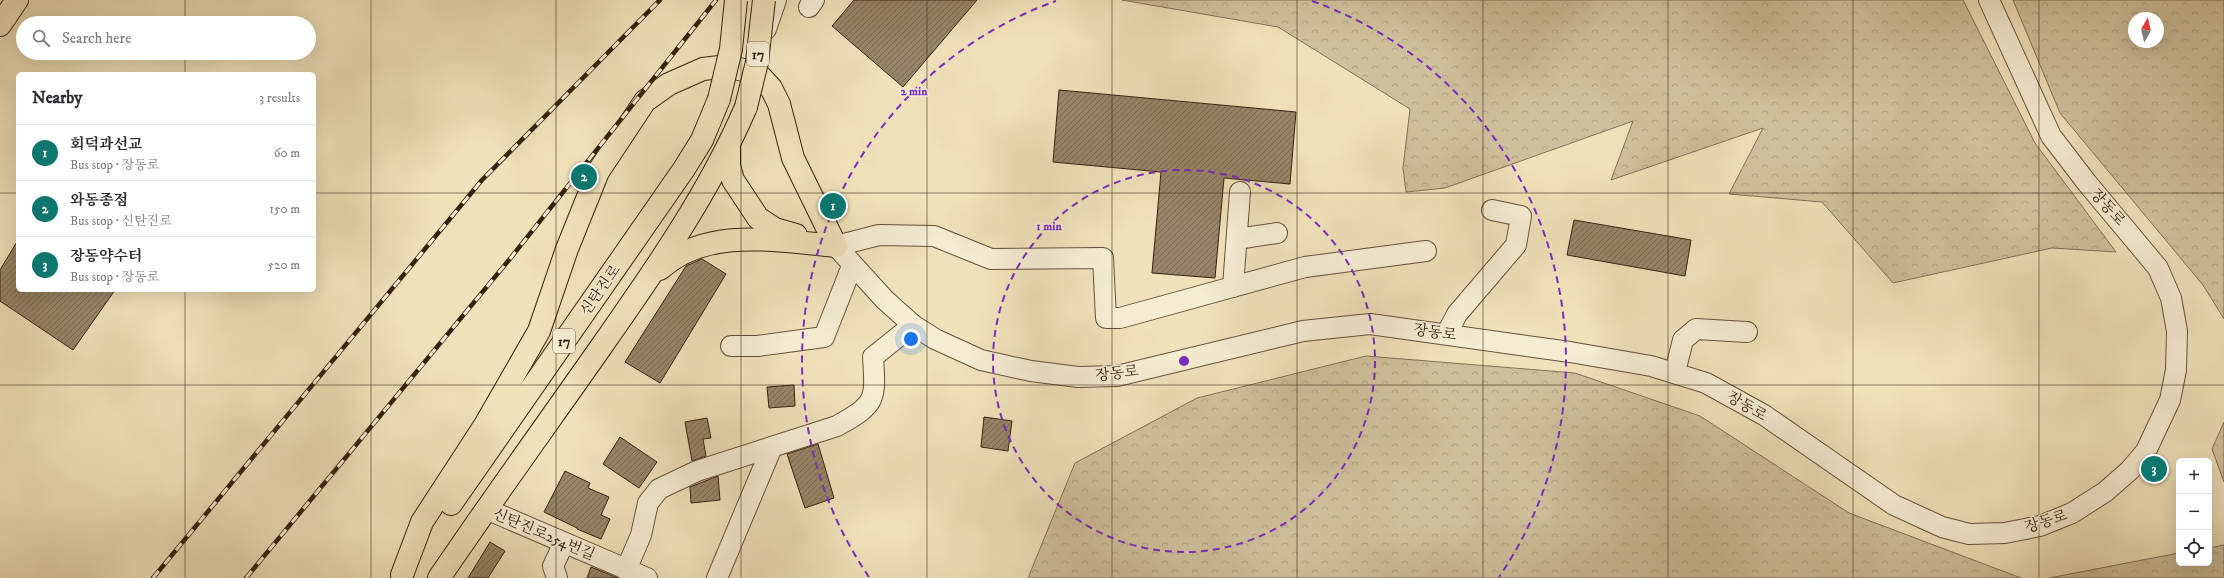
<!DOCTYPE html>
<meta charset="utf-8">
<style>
body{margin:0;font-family:"IM FELL DW Pica","Noto Serif KR",serif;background:#f7f7f7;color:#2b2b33}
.controls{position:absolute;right:12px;bottom:12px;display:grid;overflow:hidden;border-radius:6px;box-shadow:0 4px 16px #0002}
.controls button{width:36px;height:36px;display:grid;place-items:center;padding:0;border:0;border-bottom:1px solid #e1e1e2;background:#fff;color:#2b2b33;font:20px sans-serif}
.compass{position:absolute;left:2128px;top:12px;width:36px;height:36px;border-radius:50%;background:#fff;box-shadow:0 4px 16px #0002;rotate:8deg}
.you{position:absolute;left:911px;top:339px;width:14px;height:14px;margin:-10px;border:3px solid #fff;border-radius:50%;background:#1a73e8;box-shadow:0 0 0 6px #1a73e833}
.badge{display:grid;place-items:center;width:26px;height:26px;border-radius:50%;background:#0f766e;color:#fff;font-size:13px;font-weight:700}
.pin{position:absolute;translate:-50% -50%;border:2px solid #fff;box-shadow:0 1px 4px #0006}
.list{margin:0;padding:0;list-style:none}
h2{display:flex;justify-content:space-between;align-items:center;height:52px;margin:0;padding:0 16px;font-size:17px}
h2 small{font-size:13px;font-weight:400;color:#7c7c81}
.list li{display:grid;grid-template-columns:26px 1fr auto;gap:12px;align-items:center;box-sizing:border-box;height:56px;padding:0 16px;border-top:1px solid #e1e1e2}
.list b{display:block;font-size:15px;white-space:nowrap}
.list p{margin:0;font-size:13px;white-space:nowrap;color:#7c7c81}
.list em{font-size:13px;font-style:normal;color:#7c7c81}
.icon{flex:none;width:22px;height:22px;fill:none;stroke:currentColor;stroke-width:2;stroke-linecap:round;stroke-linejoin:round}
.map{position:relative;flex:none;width:2224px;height:578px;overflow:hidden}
.search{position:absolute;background:#fff;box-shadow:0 4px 16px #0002;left:16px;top:16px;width:300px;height:44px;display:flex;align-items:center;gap:10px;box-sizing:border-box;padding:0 14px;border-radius:22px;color:#7c7c81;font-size:15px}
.panel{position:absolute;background:#fff;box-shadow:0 4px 16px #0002;left:16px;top:72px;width:300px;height:220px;border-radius:6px}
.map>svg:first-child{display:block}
.forest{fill:url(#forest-crowns);stroke:#827056;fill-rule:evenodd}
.building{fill:url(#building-hatch);stroke:#35210f}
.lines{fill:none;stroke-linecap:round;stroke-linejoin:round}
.minor-casing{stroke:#64513a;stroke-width:22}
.major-casing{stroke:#35210f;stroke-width:24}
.highway-casing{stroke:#35210f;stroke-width:24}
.minor{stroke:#f5ecd2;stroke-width:20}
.major{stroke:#efe1ba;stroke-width:22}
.highway{stroke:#efe1ba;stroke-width:22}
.rail-casing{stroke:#35210f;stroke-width:4.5}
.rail{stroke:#f5ecd2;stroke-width:3;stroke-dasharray:9;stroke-linecap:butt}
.major-bridge-casing{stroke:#35210f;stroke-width:24;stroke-linecap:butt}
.major-bridge{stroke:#efe1ba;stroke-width:22}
.grid{fill:none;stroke:#35210f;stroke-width:1;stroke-opacity:0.55}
.ring{fill:none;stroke:#7b2cbf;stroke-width:2;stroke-dasharray:7 5}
.labels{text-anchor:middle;stroke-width:3;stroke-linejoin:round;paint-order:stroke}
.shield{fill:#f5ecd2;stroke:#6f5e4a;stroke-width:1}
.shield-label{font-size:14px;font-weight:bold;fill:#35210f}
.street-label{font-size:15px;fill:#35210f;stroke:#f5ecd2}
.centre{fill:#7b2cbf;stroke:#f5ecd2;stroke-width:2}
.ring-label{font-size:12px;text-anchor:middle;font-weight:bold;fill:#7b2cbf;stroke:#f5ecd2;stroke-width:3;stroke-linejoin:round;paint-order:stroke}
</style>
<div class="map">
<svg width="2224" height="578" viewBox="0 0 2224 578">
<defs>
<pattern id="forest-crowns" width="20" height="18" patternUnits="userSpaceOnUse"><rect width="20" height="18" fill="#cfc09d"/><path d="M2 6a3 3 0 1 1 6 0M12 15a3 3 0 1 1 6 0" fill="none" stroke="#b2a586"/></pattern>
<pattern id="building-hatch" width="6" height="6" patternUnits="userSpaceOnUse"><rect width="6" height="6" fill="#968568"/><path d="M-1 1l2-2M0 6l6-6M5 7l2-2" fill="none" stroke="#7b6c54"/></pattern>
</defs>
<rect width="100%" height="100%" fill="#efe1ba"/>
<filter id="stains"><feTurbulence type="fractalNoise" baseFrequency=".005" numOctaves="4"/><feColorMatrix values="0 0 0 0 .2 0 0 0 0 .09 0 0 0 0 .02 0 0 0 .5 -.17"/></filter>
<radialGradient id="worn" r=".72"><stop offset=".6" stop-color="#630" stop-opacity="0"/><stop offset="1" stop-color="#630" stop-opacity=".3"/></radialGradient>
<!-- forest -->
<g class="forest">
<polygon points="1122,0 1963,0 2035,143 2116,252 2052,248 1893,283 1822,202 1729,194 1763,128 1611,180 1633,121 1445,188 1406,192 1403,168 1410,109 1278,27"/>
<path d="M2013,0H2224V319L2203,285L2060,113ZM2134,18H2158V42H2134Z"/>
<polygon points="1366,356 1575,373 1700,416 1849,513 2021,578 1028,578 1075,463 1197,398"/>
<polygon points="2224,422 2224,482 2212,449"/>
<polygon points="2224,545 2224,578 2049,578 2179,553 2179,563 2209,563 2209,548"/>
</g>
<!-- building -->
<g class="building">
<polygon points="854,0 977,0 903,87 832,26"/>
<polygon points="1059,90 1296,112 1290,184 1224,178 1215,278 1152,273 1161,172 1053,162"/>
<polygon points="1574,220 1691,240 1685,276 1567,255"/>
<polygon points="18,240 18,290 115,290 73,350 0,301 0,270"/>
<polygon points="702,259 726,274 660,383 625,362 686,266"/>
<polygon points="794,385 795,406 769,408 767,387"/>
<polygon points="984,417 1012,421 1008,451 981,447"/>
<polygon points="707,418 711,438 703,439 706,456 692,461 685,422"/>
<polygon points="620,437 657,462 639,488 603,464"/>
<polygon points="818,444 834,498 805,508 787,454"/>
<polygon points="565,471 590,483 588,488 609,497 601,515 610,519 601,539 577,529 577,528 544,512"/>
<polygon points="718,476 720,500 691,503 690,487"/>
<polygon points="490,542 505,551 488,578 468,578"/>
<polygon points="591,567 618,578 587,578"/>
</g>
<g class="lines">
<defs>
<g id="minor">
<polyline points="809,7 814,0"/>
<polyline points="766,29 776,0"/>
<polyline points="1237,239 1277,233"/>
<polyline points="1426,251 1305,267 1120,318 1106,318 1103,258 991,259 934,236 879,235 836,246 885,300 913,325 935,339 981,360 1031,371 1078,377 1117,376 1303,331 1370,324 1570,352 1651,366 1706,383 1764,415 1894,505 1942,527 1969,534 2005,533 2040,526 2072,513 2105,492 2130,470 2146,451 2170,400 2176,370 2177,331 2171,298 2158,268 2087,183 2051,136 1989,0"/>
<polyline points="1233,287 1240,192"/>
<polyline points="1447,333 1457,314 1516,245 1521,216 1492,210"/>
<polyline points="731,346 758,346 824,337 852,266"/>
<polyline points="1675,372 1683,340 1696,329 1747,332"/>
<polyline points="486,509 647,578"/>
<path d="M626,570L641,535L648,503L659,489L697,471L837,426C876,404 876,401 873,357L913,325"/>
<polyline points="557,578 553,566 564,543"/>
<polyline points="717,578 772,447"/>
</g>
<g id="major">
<polyline points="729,146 729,166 733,180 758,218 775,229 796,235"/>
<path d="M660,269C707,226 779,241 836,246"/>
<polyline points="451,504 684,169 702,140 719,99"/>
<polyline points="402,575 422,522 485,425 539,331 567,249 598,172 645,101 669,84 703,69 728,66 758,74 771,88 779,104 793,158 836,246"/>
<path d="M439,578C492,500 547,424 601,347C655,270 709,193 746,107"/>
</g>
<polyline id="highway" points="0,25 17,0"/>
</defs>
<!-- minor casing -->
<use href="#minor" class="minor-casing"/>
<!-- major casing -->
<use href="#major" class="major-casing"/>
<!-- highway casing -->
<use href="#highway" class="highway-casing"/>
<!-- minor -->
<use href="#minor" class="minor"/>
<!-- major -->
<use href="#major" class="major"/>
<!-- highway -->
<use href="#highway" class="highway"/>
<defs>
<g id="rail">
<polyline points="153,578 482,180 660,0"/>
<polyline points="246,578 509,260 716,0"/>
</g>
</defs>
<!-- rail casing -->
<use href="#rail" class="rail-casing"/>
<!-- rail -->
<use href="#rail" class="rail"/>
<defs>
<g id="major-bridge">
<polyline points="719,99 731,49 736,0"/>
<polyline points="746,107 757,62 764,0"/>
</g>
</defs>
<!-- major-bridge casing -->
<use href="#major-bridge" class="major-bridge-casing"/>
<!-- major-bridge -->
<use href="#major-bridge" class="major-bridge"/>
</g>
<!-- grid -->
<path class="grid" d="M185,0V23M371,0V578M556,0V578M741,0V578M927,0V578M1112,0V578M1297,0V578M1483,0V578M1668,0V578M1853,0V578M2039,0V578M185,53V74M0,193H18M314,193H2224M185,290V578M0,385H2224"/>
<!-- distance rings -->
<g class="ring">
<circle cx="1184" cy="361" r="191"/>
<path d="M869 577A382 382 0 0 1 1056 1M1312 1A382 382 0 0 1 1499 577"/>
</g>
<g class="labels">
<!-- shield labels -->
<g class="shield">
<rect x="747" y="42" width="22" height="24" rx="3"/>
<rect x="553" y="329" width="22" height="24" rx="3"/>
</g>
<g class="shield-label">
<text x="758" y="59">17</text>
<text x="564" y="346">17</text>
</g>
<!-- street labels -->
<g class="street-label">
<text transform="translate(2108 207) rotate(48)" y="5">장동로</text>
<text transform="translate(600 290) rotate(-55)" y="5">신탄진로</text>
<text transform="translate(1435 332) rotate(8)" y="5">장동로</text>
<text transform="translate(1117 373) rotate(-7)" y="5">장동로</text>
<text transform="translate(1747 406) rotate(30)" y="5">장동로</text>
<text transform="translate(2046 521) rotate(-18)" y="5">장동로</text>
<text transform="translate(544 534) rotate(23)" y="5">신탄진로254번길</text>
</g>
</g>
<circle cx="1184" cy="361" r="6" class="centre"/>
<g class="ring-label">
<text x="914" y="95">2 min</text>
<text x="1049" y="230">1 min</text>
</g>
<rect width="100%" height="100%" filter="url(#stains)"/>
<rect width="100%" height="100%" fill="url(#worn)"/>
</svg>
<div class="controls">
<button>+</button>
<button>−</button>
<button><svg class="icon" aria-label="locate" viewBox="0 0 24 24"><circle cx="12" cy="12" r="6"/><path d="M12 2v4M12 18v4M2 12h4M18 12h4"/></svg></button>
</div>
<svg class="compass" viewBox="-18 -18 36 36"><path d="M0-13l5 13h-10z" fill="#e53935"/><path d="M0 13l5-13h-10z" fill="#7c7c81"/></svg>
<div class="you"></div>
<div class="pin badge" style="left:833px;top:206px">1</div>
<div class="pin badge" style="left:584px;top:177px">2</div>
<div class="pin badge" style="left:2154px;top:469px">3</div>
<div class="search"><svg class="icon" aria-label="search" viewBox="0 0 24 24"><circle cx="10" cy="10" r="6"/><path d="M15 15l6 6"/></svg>Search here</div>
<section class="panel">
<h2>Nearby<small>3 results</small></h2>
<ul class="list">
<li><span class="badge">1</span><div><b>회덕과선교</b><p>Bus stop · 장동로</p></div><em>60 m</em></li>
<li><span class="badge">2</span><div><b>와동종점</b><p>Bus stop · 신탄진로</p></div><em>150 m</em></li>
<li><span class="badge">3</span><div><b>장동약수터</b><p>Bus stop · 장동로</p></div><em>520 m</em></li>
</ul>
</section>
</div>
